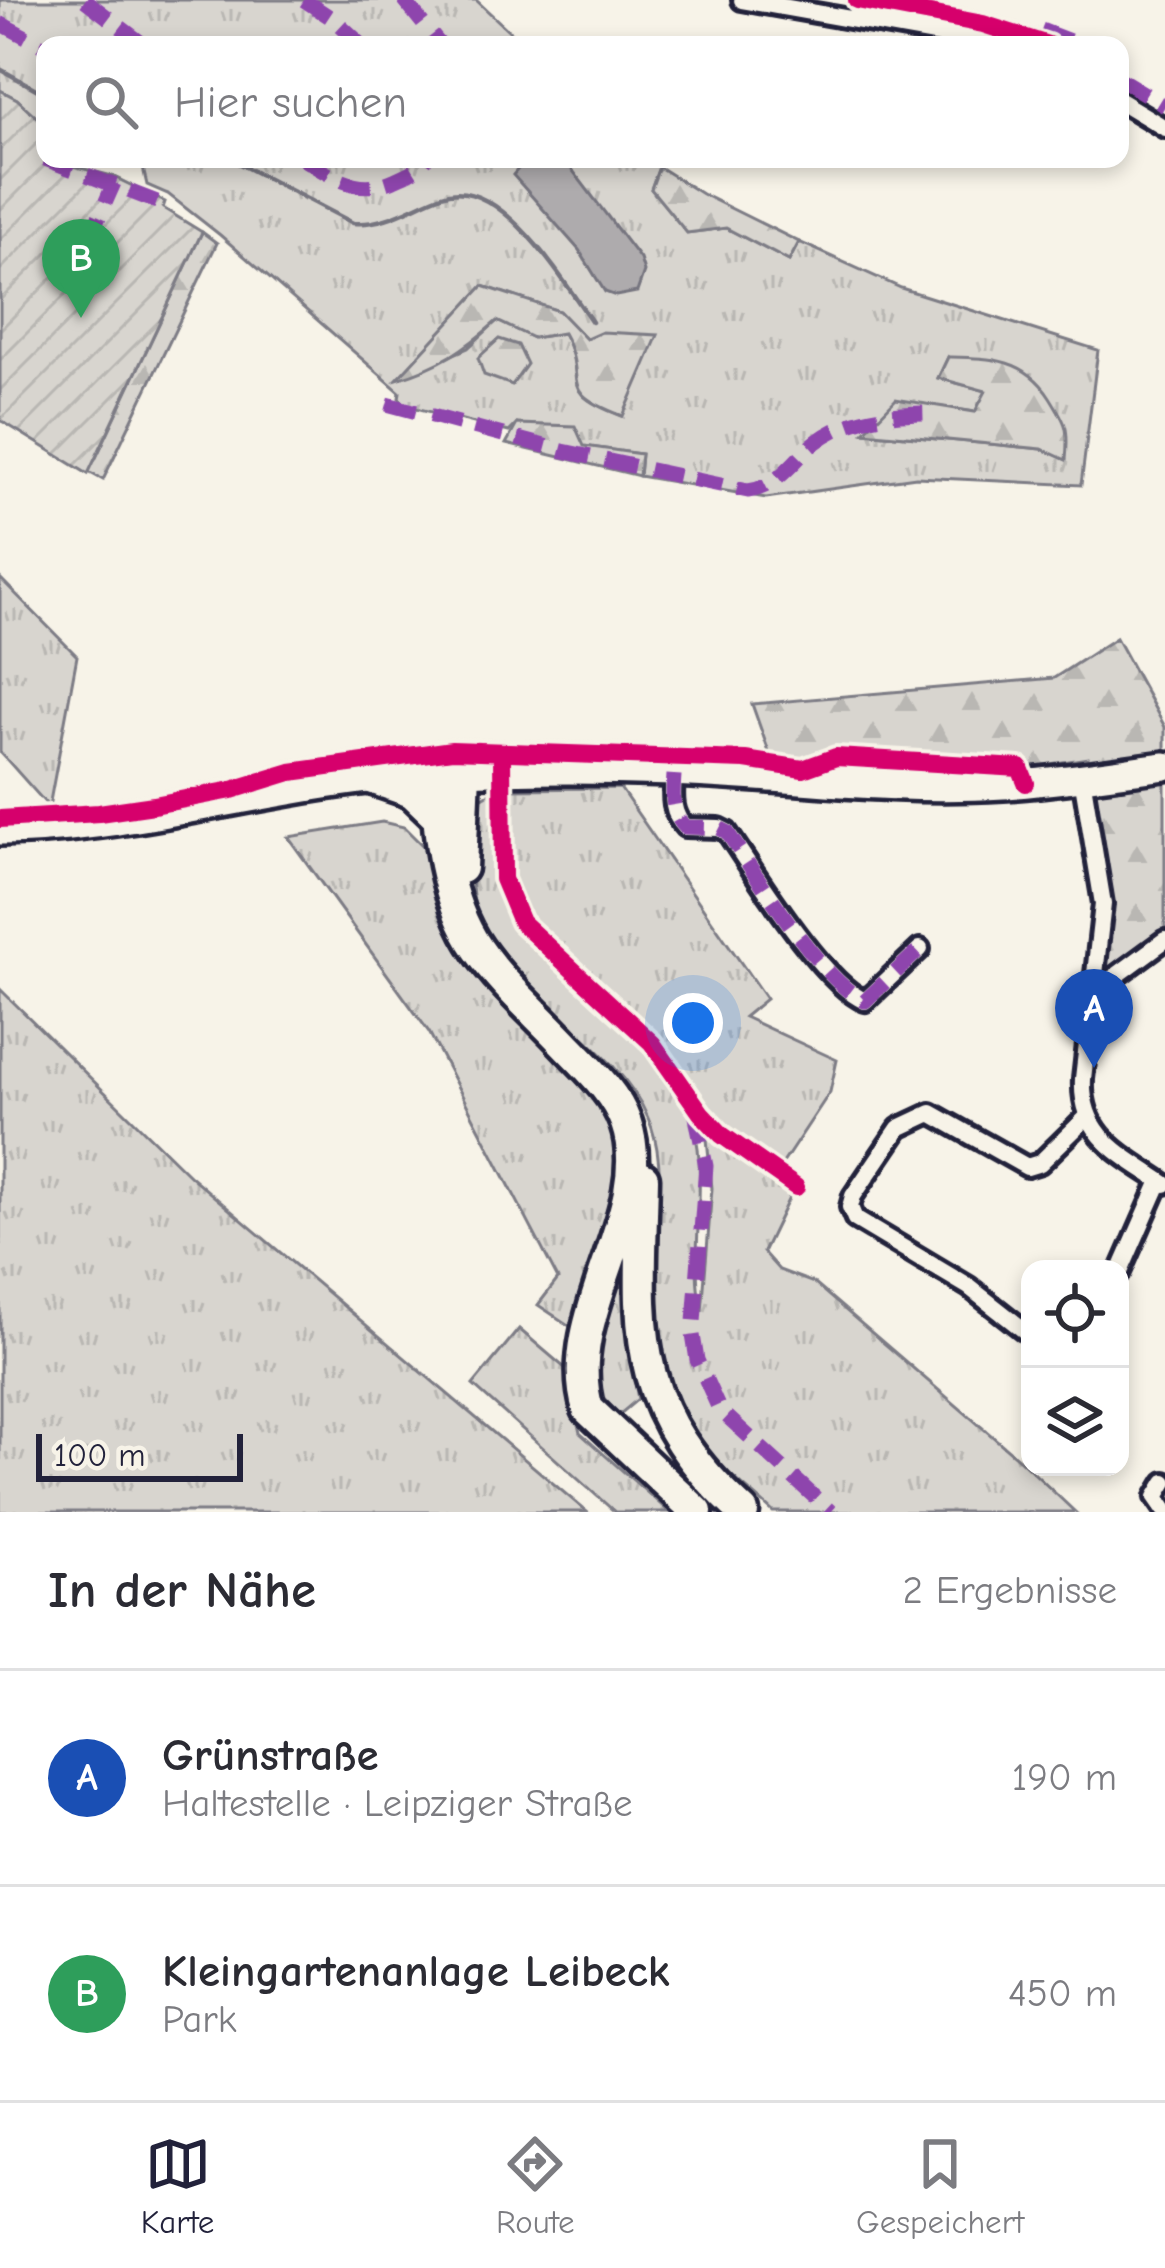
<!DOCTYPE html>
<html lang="de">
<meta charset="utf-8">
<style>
body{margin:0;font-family:"Comic Neue",sans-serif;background:#f7f7f7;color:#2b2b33}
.controls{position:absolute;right:36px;bottom:36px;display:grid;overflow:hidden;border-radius:24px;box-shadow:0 6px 18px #0003}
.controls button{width:108px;height:108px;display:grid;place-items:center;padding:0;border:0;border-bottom:3px solid #e1e1e2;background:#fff;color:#2b2b33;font:60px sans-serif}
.scale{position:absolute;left:36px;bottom:30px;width:207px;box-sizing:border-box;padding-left:12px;border:6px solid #22223b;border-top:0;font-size:33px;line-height:42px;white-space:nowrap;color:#22223b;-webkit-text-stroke:9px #f7f3e8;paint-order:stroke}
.you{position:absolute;left:693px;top:1023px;width:42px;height:42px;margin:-30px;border:9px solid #fff;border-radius:50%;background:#1a73e8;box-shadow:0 0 0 18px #1a73e833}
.badge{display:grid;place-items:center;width:78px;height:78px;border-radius:50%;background:#22223b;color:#fff;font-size:39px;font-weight:700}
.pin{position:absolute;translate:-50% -99px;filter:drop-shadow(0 3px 6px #0008)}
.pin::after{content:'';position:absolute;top:63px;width:42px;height:36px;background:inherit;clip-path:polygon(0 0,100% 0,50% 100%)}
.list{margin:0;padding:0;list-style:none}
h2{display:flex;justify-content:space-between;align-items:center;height:156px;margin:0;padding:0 48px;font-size:51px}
h2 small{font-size:39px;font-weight:400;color:#7c7c81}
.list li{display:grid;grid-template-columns:78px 1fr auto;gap:36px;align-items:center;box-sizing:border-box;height:216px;padding:0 48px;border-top:3px solid #e1e1e2}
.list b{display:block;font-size:45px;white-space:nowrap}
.list p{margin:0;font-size:39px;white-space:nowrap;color:#7c7c81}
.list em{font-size:39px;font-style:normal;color:#7c7c81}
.icon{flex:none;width:66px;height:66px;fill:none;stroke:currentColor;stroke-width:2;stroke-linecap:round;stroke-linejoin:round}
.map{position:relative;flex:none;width:1165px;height:1512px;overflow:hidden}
.search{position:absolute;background:#fff;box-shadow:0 6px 18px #0003;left:36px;right:36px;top:36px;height:132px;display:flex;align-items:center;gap:30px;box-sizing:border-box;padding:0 42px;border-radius:24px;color:#7c7c81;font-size:45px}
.sheet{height:588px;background:#fff}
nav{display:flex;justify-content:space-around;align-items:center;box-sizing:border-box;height:168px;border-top:3px solid #e1e1e2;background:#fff;font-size:33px;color:#7c7c81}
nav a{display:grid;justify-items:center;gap:6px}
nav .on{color:#22223b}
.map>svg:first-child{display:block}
.grass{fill:url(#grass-tufts);stroke:#7d7c85;stroke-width:3;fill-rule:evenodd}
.forest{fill:url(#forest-firs);stroke:#7d7c85;stroke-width:3}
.garden{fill:url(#garden-furrows);stroke:#7d7c85;stroke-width:3}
.water{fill:#aeabad;stroke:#76747f;stroke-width:3}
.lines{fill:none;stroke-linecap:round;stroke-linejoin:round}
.stream{stroke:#76747f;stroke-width:4.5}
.minor-casing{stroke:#22223b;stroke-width:26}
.primary-casing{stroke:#22223b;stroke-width:36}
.motorway-casing{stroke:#22223b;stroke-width:39}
.minor{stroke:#f7f3e8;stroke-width:16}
.primary{stroke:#f7f3e8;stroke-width:27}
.motorway{stroke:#f7f3e8;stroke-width:30}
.quiet{stroke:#8e44ad;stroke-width:15;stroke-dasharray:30 15;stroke-linecap:butt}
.cycleway-casing{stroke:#f7f3e8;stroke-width:26}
.cycleway{stroke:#d6006c;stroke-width:18}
</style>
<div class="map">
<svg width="1165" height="1512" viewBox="0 0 1165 1512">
<defs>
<pattern id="grass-tufts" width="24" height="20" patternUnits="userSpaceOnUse" patternTransform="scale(3)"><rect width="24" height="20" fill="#d8d5cf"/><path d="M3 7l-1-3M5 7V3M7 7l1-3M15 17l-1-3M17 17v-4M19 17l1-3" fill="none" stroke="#b9b7b3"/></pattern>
<pattern id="forest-firs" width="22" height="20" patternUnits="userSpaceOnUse" patternTransform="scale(3)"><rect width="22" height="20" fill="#d8d5cf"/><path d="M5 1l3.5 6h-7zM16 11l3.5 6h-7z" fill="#b9b7b3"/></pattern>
<pattern id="garden-furrows" width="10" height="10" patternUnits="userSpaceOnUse" patternTransform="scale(3)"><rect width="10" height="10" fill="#d8d5cf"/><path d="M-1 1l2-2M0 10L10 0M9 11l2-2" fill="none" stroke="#b9b7b3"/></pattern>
</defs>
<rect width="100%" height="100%" fill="#f7f3e8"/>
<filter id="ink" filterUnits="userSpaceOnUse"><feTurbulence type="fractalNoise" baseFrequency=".00833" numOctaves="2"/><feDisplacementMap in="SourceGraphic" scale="24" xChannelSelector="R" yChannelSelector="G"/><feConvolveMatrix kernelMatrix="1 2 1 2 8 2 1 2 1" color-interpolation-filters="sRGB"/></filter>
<g filter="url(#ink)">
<!-- grass -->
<g class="grass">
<polygon points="0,0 476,0 524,45 45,45 45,127 17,99 0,90"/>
<path d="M114,159H646L659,167L651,189L687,233L726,228L789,261L799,242L901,288L1098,350L1081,485L916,477L766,498L639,476L641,454L583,446L517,424L509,432L408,406L399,398L400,392L220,235L168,194L147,185L143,168ZM483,286L559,311L586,339L622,416C552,390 590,382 563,333L533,338L497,321L468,348L399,378ZM948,357L1066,459L1042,449L865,432L896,400L975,412L987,391L938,378Z"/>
<polygon points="0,578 77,656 49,807 0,752"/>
<path d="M620,788L766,999L744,1017L837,1060L830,1092L781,1166L789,1198L763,1252L779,1270L814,1283L1019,1459L1075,1512H773C750,1490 720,1469 700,1444C651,1381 659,1300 659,1225C659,1188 663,1152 648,1118C614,1036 490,985 474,901C468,872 474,839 475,810L481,798L496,789C496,839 491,887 521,930C582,987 688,1059 698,1148C704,1201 690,1264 702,1312L712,1188L704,1109L657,1042L527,919C504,879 508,834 507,789Z"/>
<polygon points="382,822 404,827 437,860 453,920 608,1102 622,1162 579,1332 538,1305 558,1279 429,1032 288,837"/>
<polygon points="0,989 190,1176 587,1512 0,1512"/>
<path d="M629,1215C627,1278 625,1337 638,1399L619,1415L592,1385V1355Z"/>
<polygon points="519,1329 565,1368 580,1433 669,1512 615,1512 473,1385"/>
</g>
<!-- forest -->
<g class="forest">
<polygon points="659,167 702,194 799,242 789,261 726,228 687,233 651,189"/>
<polygon points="202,232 217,243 103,480 63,458 69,452 95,460"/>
<path d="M483,286L559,311L586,339L602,332L658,335L623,416C552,389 591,383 563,333L533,338L497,321C464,350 440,366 397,379Z"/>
<polygon points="499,339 518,345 527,364 512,385 484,375 478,358"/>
<path d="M948,357C991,358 1025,358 1050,397C1067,424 1069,428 1066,460L1042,449L864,432L896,399L975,412L986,391L938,378Z"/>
<polygon points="517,424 575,426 584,446 641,454 639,476 506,444"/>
<polygon points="1116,638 1165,727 1165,933 1137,954 1105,972 1113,905 1088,758 963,778 835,773 805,760 770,755 752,704 1054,678"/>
</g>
<!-- garden -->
<polygon class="garden" points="0,90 17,99 45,125 45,159 112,176 165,202 163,208 202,232 88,474 0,420"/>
<!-- water -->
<polygon class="water" points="517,159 564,159 640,259 644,272 637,292 616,296 605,292 579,250 513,175 518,169"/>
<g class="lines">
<!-- stream -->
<g class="stream">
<polyline points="0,69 45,94"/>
<path d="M230,159L353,223C386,226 412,206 442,195C499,174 564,282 592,322"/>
</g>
<defs>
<g id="minor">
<polyline points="742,0 997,45"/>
<polyline points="1120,101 1165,128"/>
<path d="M674,775C673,794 670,812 685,827L719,828L727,832C755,873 823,984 865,1001L920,949"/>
<path d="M1082,777L1103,904L1083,1079C1080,1137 1123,1155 1165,1184"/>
<polyline points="1093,984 1112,979 1165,940"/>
<polyline points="1120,1272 1160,1181"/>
<polyline points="1030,1335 969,1287 855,1219 850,1207 853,1196 899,1128 931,1113 1027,1167 1040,1163 1086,1118"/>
<polyline points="1165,1482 1156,1497 1165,1510"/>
</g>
<path id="primary" d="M0,831C149,829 291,779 440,773C545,768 654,769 758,777C839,783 921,790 1003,785C1057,782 1111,773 1165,766"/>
<g id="motorway">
<path d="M438,773C435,828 446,903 478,949C502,984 536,1013 565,1044C588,1068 615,1092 626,1123C657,1211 559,1315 588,1409L697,1512"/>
<polyline points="371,778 412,792 438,817"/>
<polyline points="461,868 465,772"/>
<path d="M643,1178C640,1324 624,1404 743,1512"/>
</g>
</defs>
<!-- minor casing -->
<use href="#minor" class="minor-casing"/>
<!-- primary casing -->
<use href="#primary" class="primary-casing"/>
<!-- motorway casing -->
<use href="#motorway" class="motorway-casing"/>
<!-- minor -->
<use href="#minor" class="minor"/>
<!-- primary -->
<use href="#primary" class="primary"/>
<!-- motorway -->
<use href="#motorway" class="motorway"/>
<!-- quiet -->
<g class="quiet">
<polyline points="85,0 144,45"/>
<polyline points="304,0 336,21 362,45"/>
<polyline points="404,0 440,45"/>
<polyline points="0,23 45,47"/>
<polyline points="1041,30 1075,43"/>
<polyline points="1120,79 1165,106"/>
<polyline points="45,159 160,203"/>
<path d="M303,159C334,178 358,195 394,180C407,174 417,171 426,159"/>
<polyline points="81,239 94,228 114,183"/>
<path d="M387,404L563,451L748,491C779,487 793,460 816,442C849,417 886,414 925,413"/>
<path d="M674,775C673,794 670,812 685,827L719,828L727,832C755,873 823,984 865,1001L920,949"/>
<polyline points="695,1112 706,1166 693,1335 697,1360 719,1409 831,1512"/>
</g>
<defs>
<g id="cycleway">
<polyline points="857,0 983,24 1048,45"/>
<polyline points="502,754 503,879 521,922 652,1043 701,1113 722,1135 796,1187"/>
<polyline points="0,819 99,813 154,805 232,790 291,772 452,750 745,760 803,769 836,757 1020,768 1026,783"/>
</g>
</defs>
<!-- cycleway casing -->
<use href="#cycleway" class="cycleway-casing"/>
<!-- cycleway -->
<use href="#cycleway" class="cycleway"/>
</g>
</g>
</svg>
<div class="controls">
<button><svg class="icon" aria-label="locate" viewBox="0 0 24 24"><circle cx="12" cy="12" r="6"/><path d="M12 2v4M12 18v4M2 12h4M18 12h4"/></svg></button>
<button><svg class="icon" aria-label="layers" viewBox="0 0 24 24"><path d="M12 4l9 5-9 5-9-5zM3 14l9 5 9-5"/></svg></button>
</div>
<div class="scale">100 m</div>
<div class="you"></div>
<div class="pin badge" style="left:1094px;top:1068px;background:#1a4fb4">A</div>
<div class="pin badge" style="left:81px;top:318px;background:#2e9e5b">B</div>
<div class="search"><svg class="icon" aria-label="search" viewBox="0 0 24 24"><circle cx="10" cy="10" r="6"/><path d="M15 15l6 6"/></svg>Hier suchen</div>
</div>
<section class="sheet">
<h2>In der Nähe<small>2 Ergebnisse</small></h2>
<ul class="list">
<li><span class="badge" style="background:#1a4fb4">A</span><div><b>Grünstraße</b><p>Haltestelle · Leipziger Straße</p></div><em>190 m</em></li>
<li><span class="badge" style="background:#2e9e5b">B</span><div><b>Kleingartenanlage Leibeck</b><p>Park</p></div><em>450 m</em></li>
</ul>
</section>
<nav>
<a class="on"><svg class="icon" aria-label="map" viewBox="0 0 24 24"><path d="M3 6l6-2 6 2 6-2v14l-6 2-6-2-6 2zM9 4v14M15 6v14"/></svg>Karte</a>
<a><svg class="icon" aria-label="directions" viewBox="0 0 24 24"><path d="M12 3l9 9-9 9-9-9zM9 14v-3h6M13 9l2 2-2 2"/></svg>Route</a>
<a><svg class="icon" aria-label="saved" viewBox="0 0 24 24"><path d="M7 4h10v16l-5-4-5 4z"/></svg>Gespeichert</a>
</nav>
